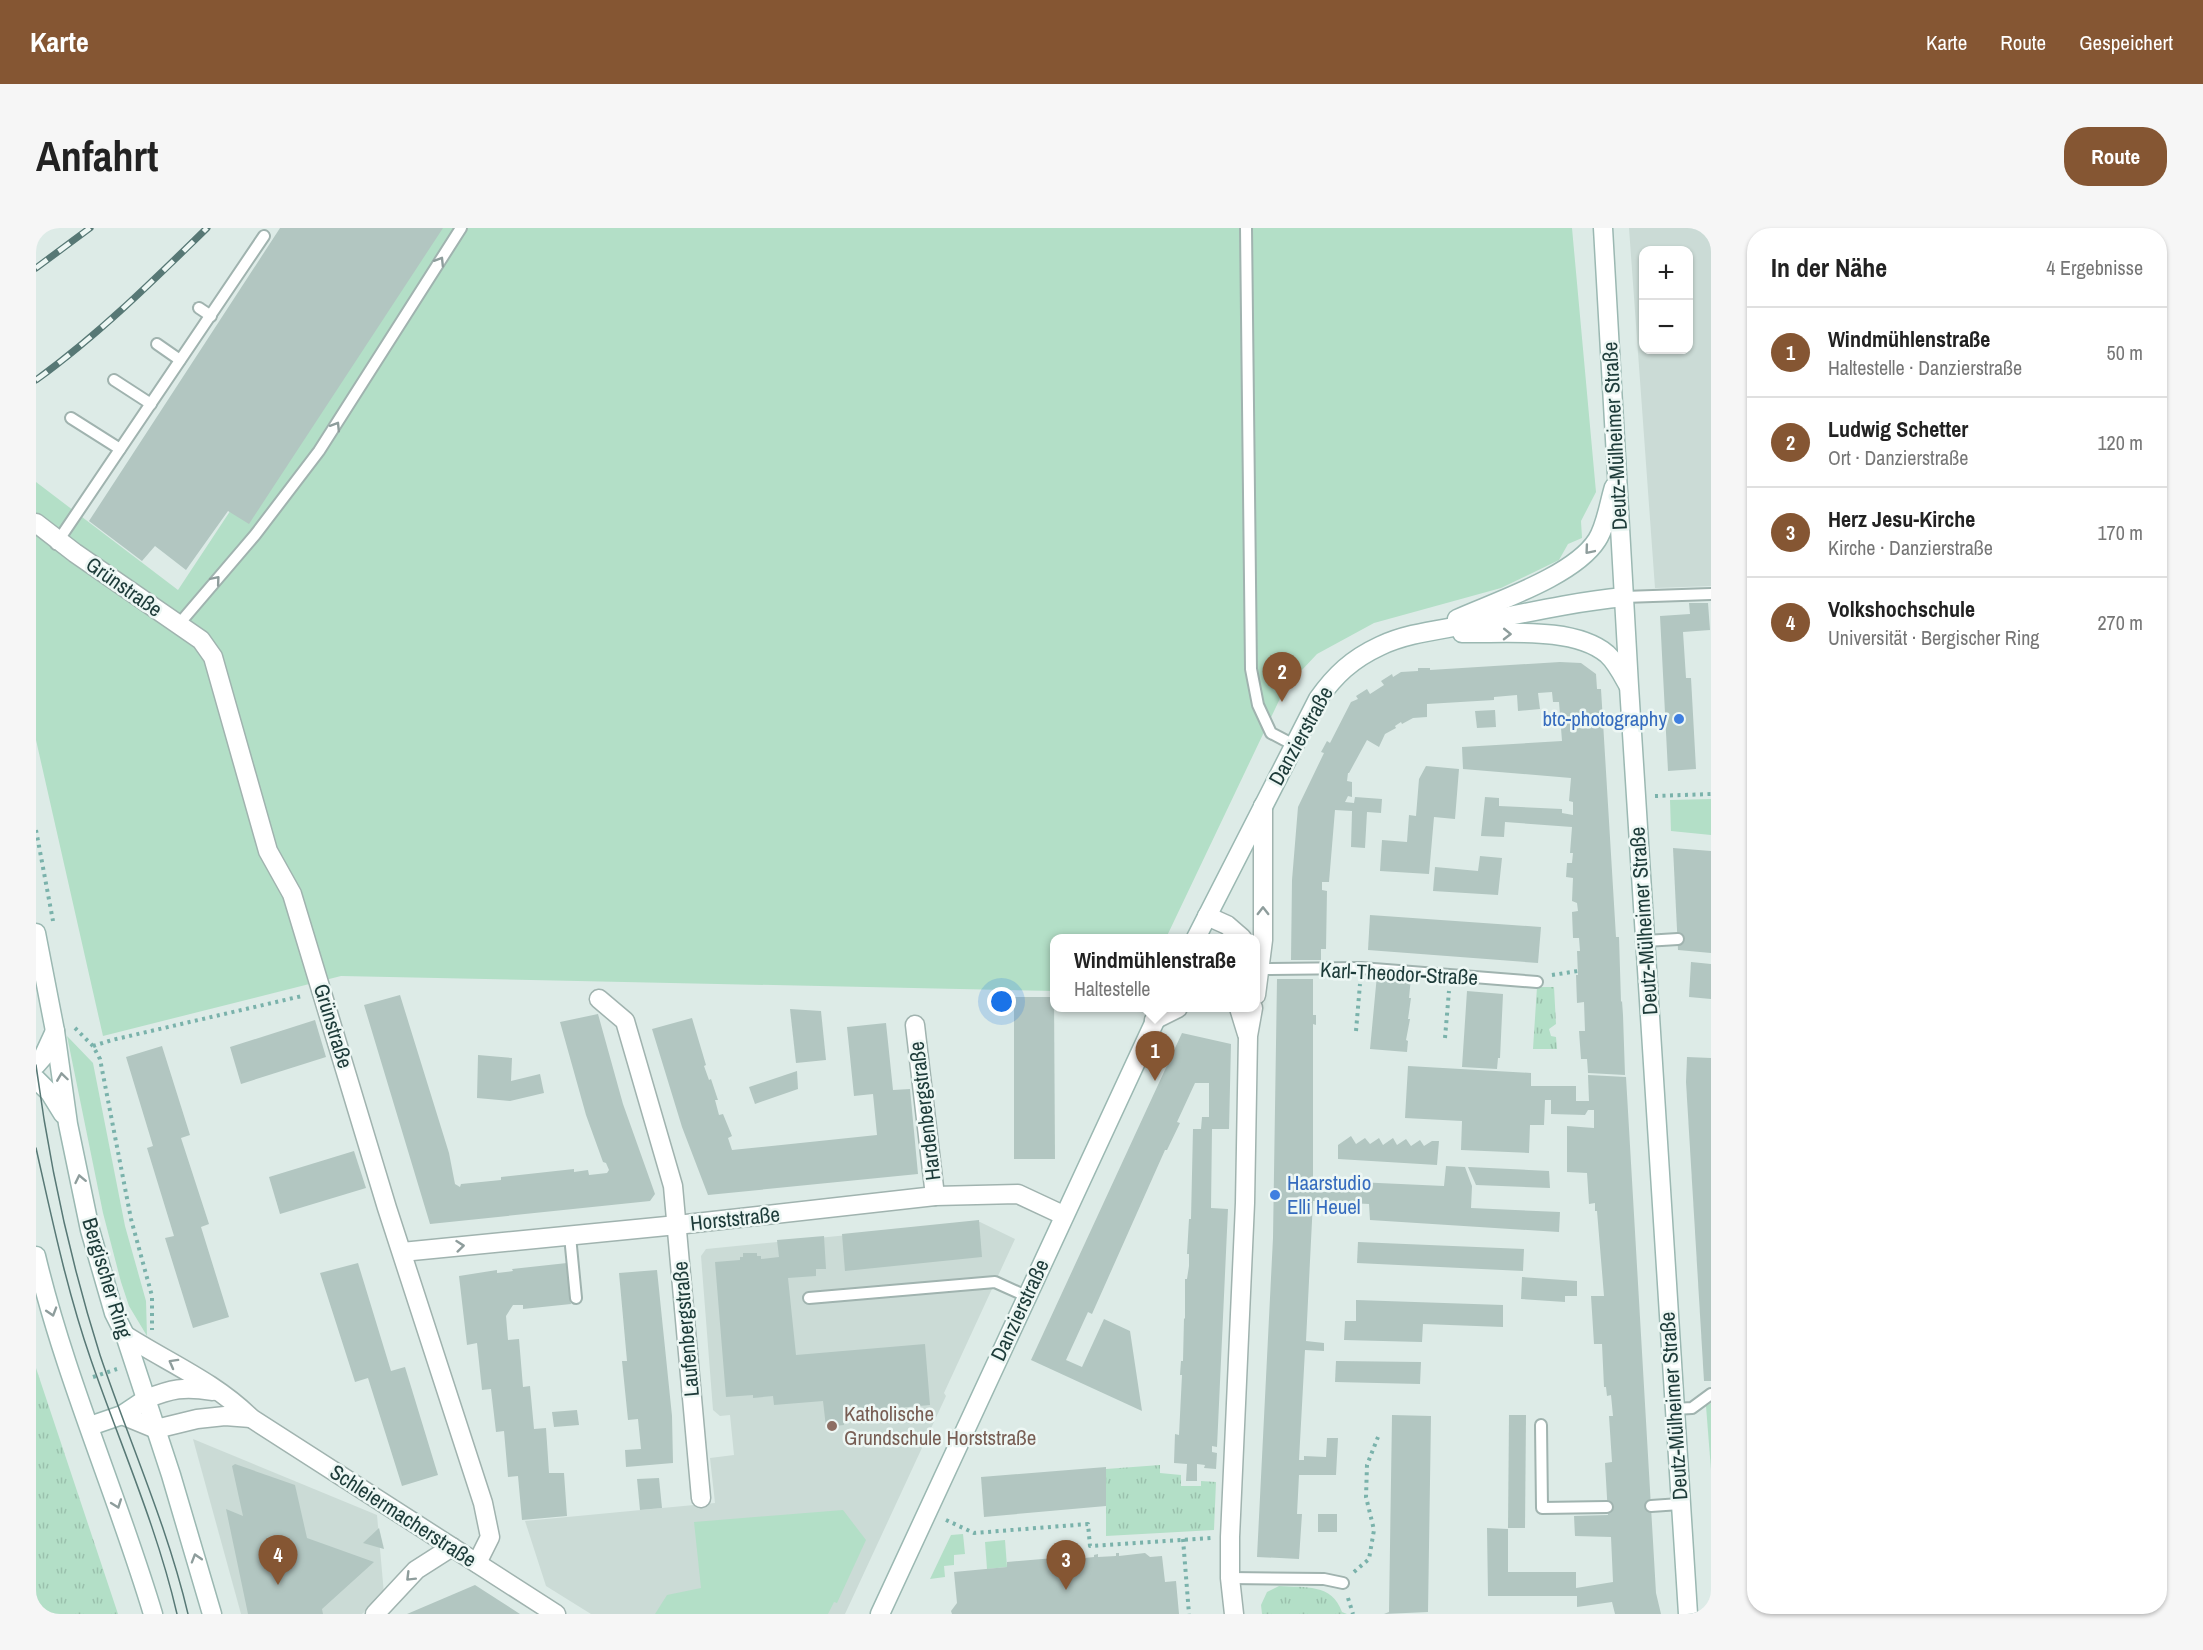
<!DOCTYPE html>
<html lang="de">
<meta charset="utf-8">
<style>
body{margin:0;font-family:"Archivo Narrow",sans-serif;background:#f6f6f6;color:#222}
.controls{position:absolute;right:18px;top:18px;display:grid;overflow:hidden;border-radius:12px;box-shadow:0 2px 4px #0004}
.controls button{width:54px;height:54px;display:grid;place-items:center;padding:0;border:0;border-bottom:2px solid #e0e0e0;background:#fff;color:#222;font:30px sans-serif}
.you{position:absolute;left:966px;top:774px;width:21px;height:21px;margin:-15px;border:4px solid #fff;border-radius:50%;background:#1a73e8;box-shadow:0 0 0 9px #1a73e833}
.badge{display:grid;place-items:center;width:39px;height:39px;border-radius:50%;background:#855633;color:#fff;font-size:20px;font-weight:700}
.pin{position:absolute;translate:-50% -50px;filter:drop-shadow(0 2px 3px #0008)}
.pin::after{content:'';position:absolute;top:32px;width:21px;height:18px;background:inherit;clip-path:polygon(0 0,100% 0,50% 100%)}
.popup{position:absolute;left:1014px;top:706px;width:210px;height:78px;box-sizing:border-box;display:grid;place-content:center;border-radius:12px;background:#fff;filter:drop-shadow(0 2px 4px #0005);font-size:20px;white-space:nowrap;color:#767676}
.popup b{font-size:22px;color:#222}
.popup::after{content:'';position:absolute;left:50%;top:100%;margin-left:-12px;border:12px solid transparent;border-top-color:#fff}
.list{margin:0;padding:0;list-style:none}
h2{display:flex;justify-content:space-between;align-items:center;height:78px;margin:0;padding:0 24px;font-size:26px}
h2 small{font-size:20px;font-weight:400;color:#767676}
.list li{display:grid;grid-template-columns:39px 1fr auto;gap:18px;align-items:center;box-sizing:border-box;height:90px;padding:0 24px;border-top:2px solid #e0e0e0}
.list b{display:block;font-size:22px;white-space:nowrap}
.list p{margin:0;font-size:20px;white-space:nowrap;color:#767676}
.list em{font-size:20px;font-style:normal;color:#767676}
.map{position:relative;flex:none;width:1675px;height:1386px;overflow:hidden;border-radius:24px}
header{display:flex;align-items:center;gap:36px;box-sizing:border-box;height:84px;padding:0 30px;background:#855633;color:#fff}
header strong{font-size:28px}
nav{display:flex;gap:33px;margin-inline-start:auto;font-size:21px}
.intro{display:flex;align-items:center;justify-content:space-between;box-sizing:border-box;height:144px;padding:0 36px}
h1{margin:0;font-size:42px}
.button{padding:15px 27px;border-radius:24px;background:#855633;color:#fff;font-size:21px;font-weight:700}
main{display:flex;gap:36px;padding:0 36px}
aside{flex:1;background:#fff;border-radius:24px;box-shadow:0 2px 4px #0004}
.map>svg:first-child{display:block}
.built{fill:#cbdbd6;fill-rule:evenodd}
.grass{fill:#b3dfc7}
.park{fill:url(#park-tufts)}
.building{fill:#b2c6c1}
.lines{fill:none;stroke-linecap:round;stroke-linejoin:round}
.lane-casing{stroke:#a0b3af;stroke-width:14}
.street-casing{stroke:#a0b3af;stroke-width:21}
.secondary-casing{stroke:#9bb8b2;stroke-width:21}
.path{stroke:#7ab2ab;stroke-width:4;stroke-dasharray:3 4.5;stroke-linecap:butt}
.lane{stroke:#fff;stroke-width:10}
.street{stroke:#fff;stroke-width:18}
.secondary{stroke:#fff;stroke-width:18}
.tram{stroke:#577875;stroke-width:1.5}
.rail-casing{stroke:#577875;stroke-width:7}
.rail{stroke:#edf7f4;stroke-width:4.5;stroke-dasharray:14;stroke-linecap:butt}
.oneway{stroke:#8e9d9c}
.shop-dot{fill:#3f7fe0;stroke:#edf7f4;stroke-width:2}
.education-dot{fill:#8d6e63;stroke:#edf7f4;stroke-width:2}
.labels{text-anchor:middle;stroke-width:5;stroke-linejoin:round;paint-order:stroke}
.street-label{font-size:21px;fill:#1d3b39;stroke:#edf7f4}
.shop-label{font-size:21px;fill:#366cbe;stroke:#edf7f4;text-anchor:end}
.education-label{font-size:21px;fill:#785e54;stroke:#edf7f4;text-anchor:start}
</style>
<header>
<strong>Karte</strong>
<nav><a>Karte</a><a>Route</a><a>Gespeichert</a></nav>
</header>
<div class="intro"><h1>Anfahrt</h1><a class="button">Route</a></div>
<main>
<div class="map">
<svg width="1675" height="1386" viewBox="0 0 1675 1386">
<defs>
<pattern id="park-tufts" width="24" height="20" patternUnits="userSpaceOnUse" patternTransform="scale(1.5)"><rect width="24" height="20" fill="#b3dfc7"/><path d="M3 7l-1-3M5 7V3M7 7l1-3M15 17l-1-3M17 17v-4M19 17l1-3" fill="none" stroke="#9ac0ac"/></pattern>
</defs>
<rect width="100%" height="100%" fill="#ddebe7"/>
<!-- built -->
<g class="built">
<path d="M1593,0H1675V358L1619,360ZM1652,22V122H1608V22Z"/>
<polygon points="944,994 979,1011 908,1165 910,1168 809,1386 555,1386 510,1358 489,1293 679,1275 674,1230 698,1227 694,1187 684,1188 677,1182 665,1028 670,1021"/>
<polygon points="157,1211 341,1287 348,1366 326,1386 205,1386"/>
</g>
<!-- grass -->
<g class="grass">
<polygon points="381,0 1536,0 1560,264 1545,293 1546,310 1532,316 1523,332 1465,360 1338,395 1281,426 1249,460 1130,710 1018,710 1018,763 305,748 67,808 0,512 0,254 142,362"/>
<polygon points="1675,571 1675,607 1635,603 1634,572"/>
<polygon points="31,808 57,835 89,998 110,1073 111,1108 93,1078 85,1054 67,985"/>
<polygon points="1675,1175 1675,1242 1670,1178"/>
<polygon points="807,1282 830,1312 801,1375 798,1374 792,1386 619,1386 631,1367 665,1360 658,1294"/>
<polygon points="927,1306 929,1326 918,1327 918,1337 908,1338 909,1349 894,1351 915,1307"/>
<polygon points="969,1312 971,1339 951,1341 949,1314"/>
</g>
<!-- park -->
<g class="park">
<polygon points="1501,759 1518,759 1520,796 1513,801 1515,808 1520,809 1521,821 1497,821"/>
<polygon points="0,1140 82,1386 0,1386"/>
<polygon points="1124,1237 1124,1245 1145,1247 1145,1258 1165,1258 1165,1253 1180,1254 1178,1302 1070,1308 1070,1241"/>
<path d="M1243,1358C1269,1360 1296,1355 1306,1384L1311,1386H1226L1225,1377L1231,1364Z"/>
</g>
<!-- building -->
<g class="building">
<polygon points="244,0 407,0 213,296 192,283 150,342 119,318 106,333 53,293"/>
<polygon points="1653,375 1672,375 1674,402 1647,404 1650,450 1655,450 1660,541 1632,543 1624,388 1654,386"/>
<polygon points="1524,434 1545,435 1560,446 1561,461 1565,461 1580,709 1583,709 1585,774 1586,773 1587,787 1589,847 1552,845 1551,831 1545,831 1543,803 1549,803 1548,774 1541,775 1540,747 1542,747 1541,723 1544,723 1543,710 1537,710 1536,684 1542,683 1541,675 1536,673 1537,650 1530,649 1531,635 1536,635 1537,625 1534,625 1536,599 1469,594 1468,609 1445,608 1449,569 1463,570 1463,578 1526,581 1526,585 1537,587 1537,574 1533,573 1535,550 1427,541 1426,519 1526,513 1523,474 1517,474 1516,464 1502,465 1504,481 1482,483 1481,467 1458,469 1458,472 1391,476 1391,489 1377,490 1366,496 1365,494 1359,498 1360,500 1349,506 1343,519 1331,512 1313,545 1312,545 1311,553 1316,554 1316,569 1312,568 1309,574 1318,575 1319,569 1346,571 1345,585 1331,584 1329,620 1315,619 1316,583 1299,582 1293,654 1286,654 1286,662 1291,663 1290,721 1285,721 1285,732 1255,732 1256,652 1262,579 1288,525 1285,524 1291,513 1294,515 1315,474 1322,471 1320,468 1331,461 1334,466 1348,457 1345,453 1356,446 1357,449 1365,444 1382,443 1382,440 1394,440 1394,442"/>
<polygon points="1459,482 1460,499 1441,500 1439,483"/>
<polygon points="1390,538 1423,541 1419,591 1398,589 1393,646 1344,643 1346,612 1371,614 1373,587 1380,588 1383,551"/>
<polygon points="1637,620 1675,623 1675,725 1642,722"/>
<polygon points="1444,628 1466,630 1462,667 1397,663 1399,639 1442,643"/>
<polygon points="1334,687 1505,699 1502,735 1332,722"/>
<polygon points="1655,734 1675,736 1675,771 1653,769"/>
<polygon points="1341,747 1375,750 1373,770 1375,770 1372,791 1374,791 1370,812 1372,813 1371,824 1334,821"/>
<polygon points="1241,751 1277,751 1277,787 1280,787 1280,797 1277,796 1277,964 1298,964 1299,953 1408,958 1410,938 1429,939 1436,958 1435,980 1524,984 1523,1004 1334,992 1333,976 1277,973 1270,1113 1288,1115 1288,1123 1269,1122 1263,1232 1268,1232 1268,1228 1290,1229 1291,1210 1302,1210 1300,1247 1263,1247 1261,1286 1266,1286 1263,1331 1221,1329 1237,1010"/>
<polygon points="1431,763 1467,766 1464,830 1462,830 1461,841 1426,839"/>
<polygon points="364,767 413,925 419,956 424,959 425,956 465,952 465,949 538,941 538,944 552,942 553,947 571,945 573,942 570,935 567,934 550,887 524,794 562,786 587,876 619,966 614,973 394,996 328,777"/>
<polygon points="978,769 1018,769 1019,931 978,931"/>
<polygon points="754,781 785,783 790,832 760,835"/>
<polygon points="656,790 670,837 668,838 673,852 675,851 682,872 679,872 683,887 687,886 696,908 692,910 696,922 841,907 837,866 818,868 811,799 850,795 857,862 874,861 882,946 672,967 646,899 616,801"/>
<polygon points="279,792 290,829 205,856 194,819"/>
<polygon points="1146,805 1195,816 1193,901 1176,901 1175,980 1192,981 1181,1219 1176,1218 1176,1224 1181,1225 1180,1241 1168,1240 1169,1237 1161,1236 1161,1253 1150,1253 1151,1236 1138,1235 1139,1206 1143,1207 1146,1147 1144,1147 1145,1133 1147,1133 1148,1090 1149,1091 1149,1051 1151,1051 1153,1038 1153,1026 1151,1026 1153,991 1155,991 1157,901 1165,901 1166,889 1173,889 1173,855 1159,855 1141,894 1144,895 1131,922 1129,922 1056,1086 1052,1084 1030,1132 1046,1139 1068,1091 1094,1103 1106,1183 995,1132"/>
<polygon points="126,818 154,907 145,910 173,996 165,999 193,1089 157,1100 129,1010 138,1008 111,920 117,918 90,829"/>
<polygon points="442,827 476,830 475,853 504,846 508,865 474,873 441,870"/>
<polygon points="1651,829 1675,830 1675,1153 1668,1153 1650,854"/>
<polygon points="1372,838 1495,845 1495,858 1540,858 1540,873 1553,873 1552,847 1590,849 1620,1365 1625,1386 1579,1386 1576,1374 1541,1379 1541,1368 1452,1368 1451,1300 1472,1301 1472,1344 1540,1344 1540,1360 1577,1354 1575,1309 1539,1308 1538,1288 1572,1287 1569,1235 1576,1234 1573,1188 1577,1188 1575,1167 1571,1168 1570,1159 1568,1159 1566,1116 1558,1116 1555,1068 1568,1068 1561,983 1559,983 1559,975 1553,976 1551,945 1531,944 1531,898 1558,900 1558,882 1552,882 1549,887 1515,886 1515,872 1509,872 1508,897 1494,897 1493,925 1425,922 1426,893 1369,890"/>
<polygon points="761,843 762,861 719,876 713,859"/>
<polygon points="1315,908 1320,916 1329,910 1334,916 1343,910 1347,917 1357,910 1361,917 1370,911 1375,918 1384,912 1388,918 1396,913 1403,913 1401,937 1302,931 1302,917"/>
<polygon points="318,923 330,960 244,986 233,949"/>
<polygon points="1432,939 1513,943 1514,960 1440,957"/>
<polygon points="943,992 946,1029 809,1043 806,1006"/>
<polygon points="788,1008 790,1041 780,1041 780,1048 752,1050 760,1127 889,1116 894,1177 807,1185 808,1197 790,1199 787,1173 738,1177 737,1168 717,1170 717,1167 690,1169 679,1034 704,1032 704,1029 707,1029 707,1025 721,1025 721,1028 725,1028 725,1031 743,1029 741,1012"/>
<polygon points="1322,1014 1488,1021 1487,1043 1321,1035"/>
<polygon points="322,1035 355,1143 369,1139 402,1247 366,1258 332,1150 319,1154 284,1045"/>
<polygon points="531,1035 535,1076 487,1081 487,1077 477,1077 470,1088 472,1112 483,1111 487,1159 494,1158 498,1201 510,1200 513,1245 528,1245 531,1288 486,1292 482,1248 472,1249 468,1203 460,1204 455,1161 446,1162 441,1115 431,1117 423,1048 461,1042 461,1045 477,1043 476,1041"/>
<polygon points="621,1042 636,1188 637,1235 590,1239 589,1222 605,1221 602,1191 592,1192 586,1133 591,1133 583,1045"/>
<polygon points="1486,1049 1541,1053 1541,1068 1529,1068 1529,1074 1485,1071"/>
<polygon points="1320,1072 1467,1077 1467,1099 1387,1096 1386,1114 1308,1112 1309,1093 1320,1093"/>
<polygon points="1300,1133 1385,1134 1384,1156 1299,1154"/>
<polygon points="541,1182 543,1197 518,1199 516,1184"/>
<polygon points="1356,1187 1395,1188 1392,1384 1348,1386 1353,1384"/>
<polygon points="1473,1187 1490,1187 1489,1300 1472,1300"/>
<polygon points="199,1236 259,1257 271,1310 338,1334 286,1381 287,1386 212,1386 190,1281 207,1288 196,1238"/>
<polygon points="1070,1239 1070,1278 948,1289 945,1249"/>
<polygon points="623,1250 626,1280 604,1282 601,1251"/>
<rect x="1282" y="1286" width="19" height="18"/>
<polygon points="343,1300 348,1321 327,1315"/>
<polygon points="1080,1325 1083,1325 1083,1328 1109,1325 1114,1329 1126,1328 1129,1354 1140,1353 1143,1386 916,1386 915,1383 921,1375 918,1344 971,1339 971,1334 1018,1330 1021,1333 1036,1331 1035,1329 1039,1329 1039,1331 1058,1329 1058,1327 1062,1326 1062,1329 1080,1328"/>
<polygon points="439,1357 484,1386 371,1386"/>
</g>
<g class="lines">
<defs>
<g id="lane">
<polyline points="1210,0 1215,441 1222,477 1235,505 1258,517"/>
<polyline points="163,80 175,88"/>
<polyline points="121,116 144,132"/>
<polyline points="78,152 115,176"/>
<polyline points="35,190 84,221"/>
<polyline points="20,316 228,8"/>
<polyline points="1588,369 1675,366"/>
<polyline points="143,396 219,307 283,223 425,0"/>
<polyline points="1609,713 1642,711"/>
<polyline points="1224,741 1325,740 1501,754"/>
<polyline points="534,1008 540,1070"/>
<polyline points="773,1070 959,1054 990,1068"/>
<polyline points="1638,1181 1656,1180 1675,1166"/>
<polyline points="1505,1197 1506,1280 1571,1279"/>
<polyline points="1615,1278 1644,1276"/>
<polyline points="1194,1350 1288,1351 1307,1355"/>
</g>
<g id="street">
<polyline points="0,295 39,325 165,412 177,429 232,623 256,666 351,980 447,1275 454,1309 441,1335"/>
<polyline points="1171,688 1191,697 1206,710"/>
<polyline points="1220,767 1227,712 1227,578"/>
<polyline points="563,771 589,793 637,958 665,1270"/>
<polyline points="1203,780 1211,806"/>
<polyline points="1118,792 1142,780"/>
<polyline points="879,797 899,968"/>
<polyline points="366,1024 641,997 899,968 982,966 1027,987"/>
<path d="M89,1107C131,1134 179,1154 215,1190L520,1386"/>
<path d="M110,1171C135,1161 148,1158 176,1163"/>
<polyline points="86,1187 120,1201 161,1191 189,1188 215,1190"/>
<polyline points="339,1386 380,1342 416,1319"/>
<polyline points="1198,1386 1194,1350 1194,1309 1209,975 1212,808 1217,780"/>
</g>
<g id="secondary">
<polyline points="1567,0 1593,458 1652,1386"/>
<path d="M1421,391C1461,373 1538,348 1561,312C1570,298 1573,275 1578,259"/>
<path d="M1426,405C1468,406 1538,398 1571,426C1580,434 1586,446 1592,457"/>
<polyline points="0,705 19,803 32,896 54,1002 78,1085 89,1107 135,1247 176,1386"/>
<path d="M1160,710L1282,471C1299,447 1316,431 1344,418C1371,405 1404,402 1434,396C1485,386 1536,374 1588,369"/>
<polyline points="0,837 7,829 19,803"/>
<polyline points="0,851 14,865 27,886"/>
<path d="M0,1028C29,1150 81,1266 117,1386"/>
<polyline points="54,1198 86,1187 110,1171"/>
<polyline points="844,1386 1125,780"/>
</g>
</defs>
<!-- lane casing -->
<use href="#lane" class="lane-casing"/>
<!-- street casing -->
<use href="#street" class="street-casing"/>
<!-- secondary casing -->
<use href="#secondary" class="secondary-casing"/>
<!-- path -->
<g class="path">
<polyline points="1619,568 1675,566"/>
<polyline points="0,602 17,693"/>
<polyline points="1516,747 1542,743"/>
<polyline points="39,800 57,818 64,831 95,991 116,1068 116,1102"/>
<polyline points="1320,803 1324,756"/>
<polyline points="1409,810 1413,763"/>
<polyline points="57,818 76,812 266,768"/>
<polyline points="57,1149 81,1141"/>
<polyline points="910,1292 938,1305 1052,1296 1054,1318 1175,1310"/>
<polyline points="1147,1311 1153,1386"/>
<polyline points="1318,1344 1333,1331 1338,1302 1330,1269 1331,1237 1342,1209"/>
<polyline points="1312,1370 1317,1386"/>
</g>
<!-- lane -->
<use href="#lane" class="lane"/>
<!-- street -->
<use href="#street" class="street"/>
<!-- secondary -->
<use href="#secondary" class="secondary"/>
<!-- tram -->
<g class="tram">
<path d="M0,837C13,935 34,1032 64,1127C93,1213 131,1297 152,1386"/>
<path d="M0,920C16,991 31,1063 55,1132C84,1216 121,1299 141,1386"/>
</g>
<defs>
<g id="rail">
<polyline points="0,40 54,0"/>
<path d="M0,152C62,107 117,53 171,0"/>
</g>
</defs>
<!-- rail casing -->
<use href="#rail" class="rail-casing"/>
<!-- rail -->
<use href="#rail" class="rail"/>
</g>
<!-- one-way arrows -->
<defs><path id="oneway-chevron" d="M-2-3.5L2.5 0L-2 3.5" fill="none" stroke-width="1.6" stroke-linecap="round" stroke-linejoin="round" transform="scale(1.5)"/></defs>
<g class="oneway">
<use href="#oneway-chevron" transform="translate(404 33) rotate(-58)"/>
<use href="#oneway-chevron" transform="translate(300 198) rotate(-58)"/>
<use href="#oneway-chevron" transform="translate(1553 322) rotate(130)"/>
<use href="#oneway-chevron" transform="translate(180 352) rotate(-50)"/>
<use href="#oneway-chevron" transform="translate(1471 406) rotate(1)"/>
<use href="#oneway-chevron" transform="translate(1227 683) rotate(-90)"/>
<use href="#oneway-chevron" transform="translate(26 849) rotate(-98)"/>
<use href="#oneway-chevron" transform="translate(44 951) rotate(-102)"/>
<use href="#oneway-chevron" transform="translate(424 1018) rotate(-6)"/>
<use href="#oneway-chevron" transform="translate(16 1084) rotate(73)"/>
<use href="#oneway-chevron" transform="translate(137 1135) rotate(-151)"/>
<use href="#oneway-chevron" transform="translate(81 1276) rotate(70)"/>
<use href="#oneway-chevron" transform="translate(160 1330) rotate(-107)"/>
<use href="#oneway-chevron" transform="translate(374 1349) rotate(135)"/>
</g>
<!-- markers -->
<g class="shop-dot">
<circle cx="1643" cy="491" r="6"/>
<circle cx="1239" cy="967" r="6"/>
</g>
<circle class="education-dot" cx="796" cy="1198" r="6"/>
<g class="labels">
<!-- street labels -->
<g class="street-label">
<text transform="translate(1579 208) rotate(-93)" y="7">Deutz-Mülheimer Straße</text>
<text transform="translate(88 359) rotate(35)" y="7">Grünstraße</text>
<text transform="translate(1265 508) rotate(-61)" y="7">Danzierstraße</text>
<text transform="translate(1608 693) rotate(-94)" y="7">Deutz-Mülheimer Straße</text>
<text transform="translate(1363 746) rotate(3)" y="7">Karl-Theodor-Straße</text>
<text transform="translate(297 798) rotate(73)" y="7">Grünstraße</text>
<text transform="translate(889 883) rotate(-97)" y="7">Hardenbergstraße</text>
<text transform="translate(699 991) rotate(-6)" y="7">Horststraße</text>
<text transform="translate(71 1050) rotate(73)" y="7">Bergischer Ring</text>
<text transform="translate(984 1082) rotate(-65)" y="7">Danzierstraße</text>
<text transform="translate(650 1101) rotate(-95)" y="7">Laufenbergstraße</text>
<text transform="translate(1638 1178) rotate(-94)" y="7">Deutz-Mülheimer Straße</text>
<text transform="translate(367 1288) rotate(33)" y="7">Schleiermacherstraße</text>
</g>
<!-- shop labels -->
<g class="shop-label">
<text x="1631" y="498">btc-photography</text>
<text x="1251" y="962" text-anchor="start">Haarstudio<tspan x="1251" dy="24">Elli Heuel</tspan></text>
</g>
<!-- education labels -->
<g class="education-label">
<text x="808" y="1193">Katholische<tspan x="808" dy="24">Grundschule Horststraße</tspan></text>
</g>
</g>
</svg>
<div class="controls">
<button>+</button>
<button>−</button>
</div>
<div class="you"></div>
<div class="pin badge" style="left:1119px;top:853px">1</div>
<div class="popup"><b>Windmühlenstraße</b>Haltestelle</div>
<div class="pin badge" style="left:1246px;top:474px">2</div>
<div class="pin badge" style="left:1030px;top:1362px">3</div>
<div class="pin badge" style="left:242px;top:1357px">4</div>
</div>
<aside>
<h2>In der Nähe<small>4 Ergebnisse</small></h2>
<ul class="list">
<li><span class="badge">1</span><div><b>Windmühlenstraße</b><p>Haltestelle · Danzierstraße</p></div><em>50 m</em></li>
<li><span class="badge">2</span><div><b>Ludwig Schetter</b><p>Ort · Danzierstraße</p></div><em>120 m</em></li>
<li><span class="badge">3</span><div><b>Herz Jesu-Kirche</b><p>Kirche · Danzierstraße</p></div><em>170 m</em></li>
<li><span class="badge">4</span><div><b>Volkshochschule</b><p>Universität · Bergischer Ring</p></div><em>270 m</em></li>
</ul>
</aside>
</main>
